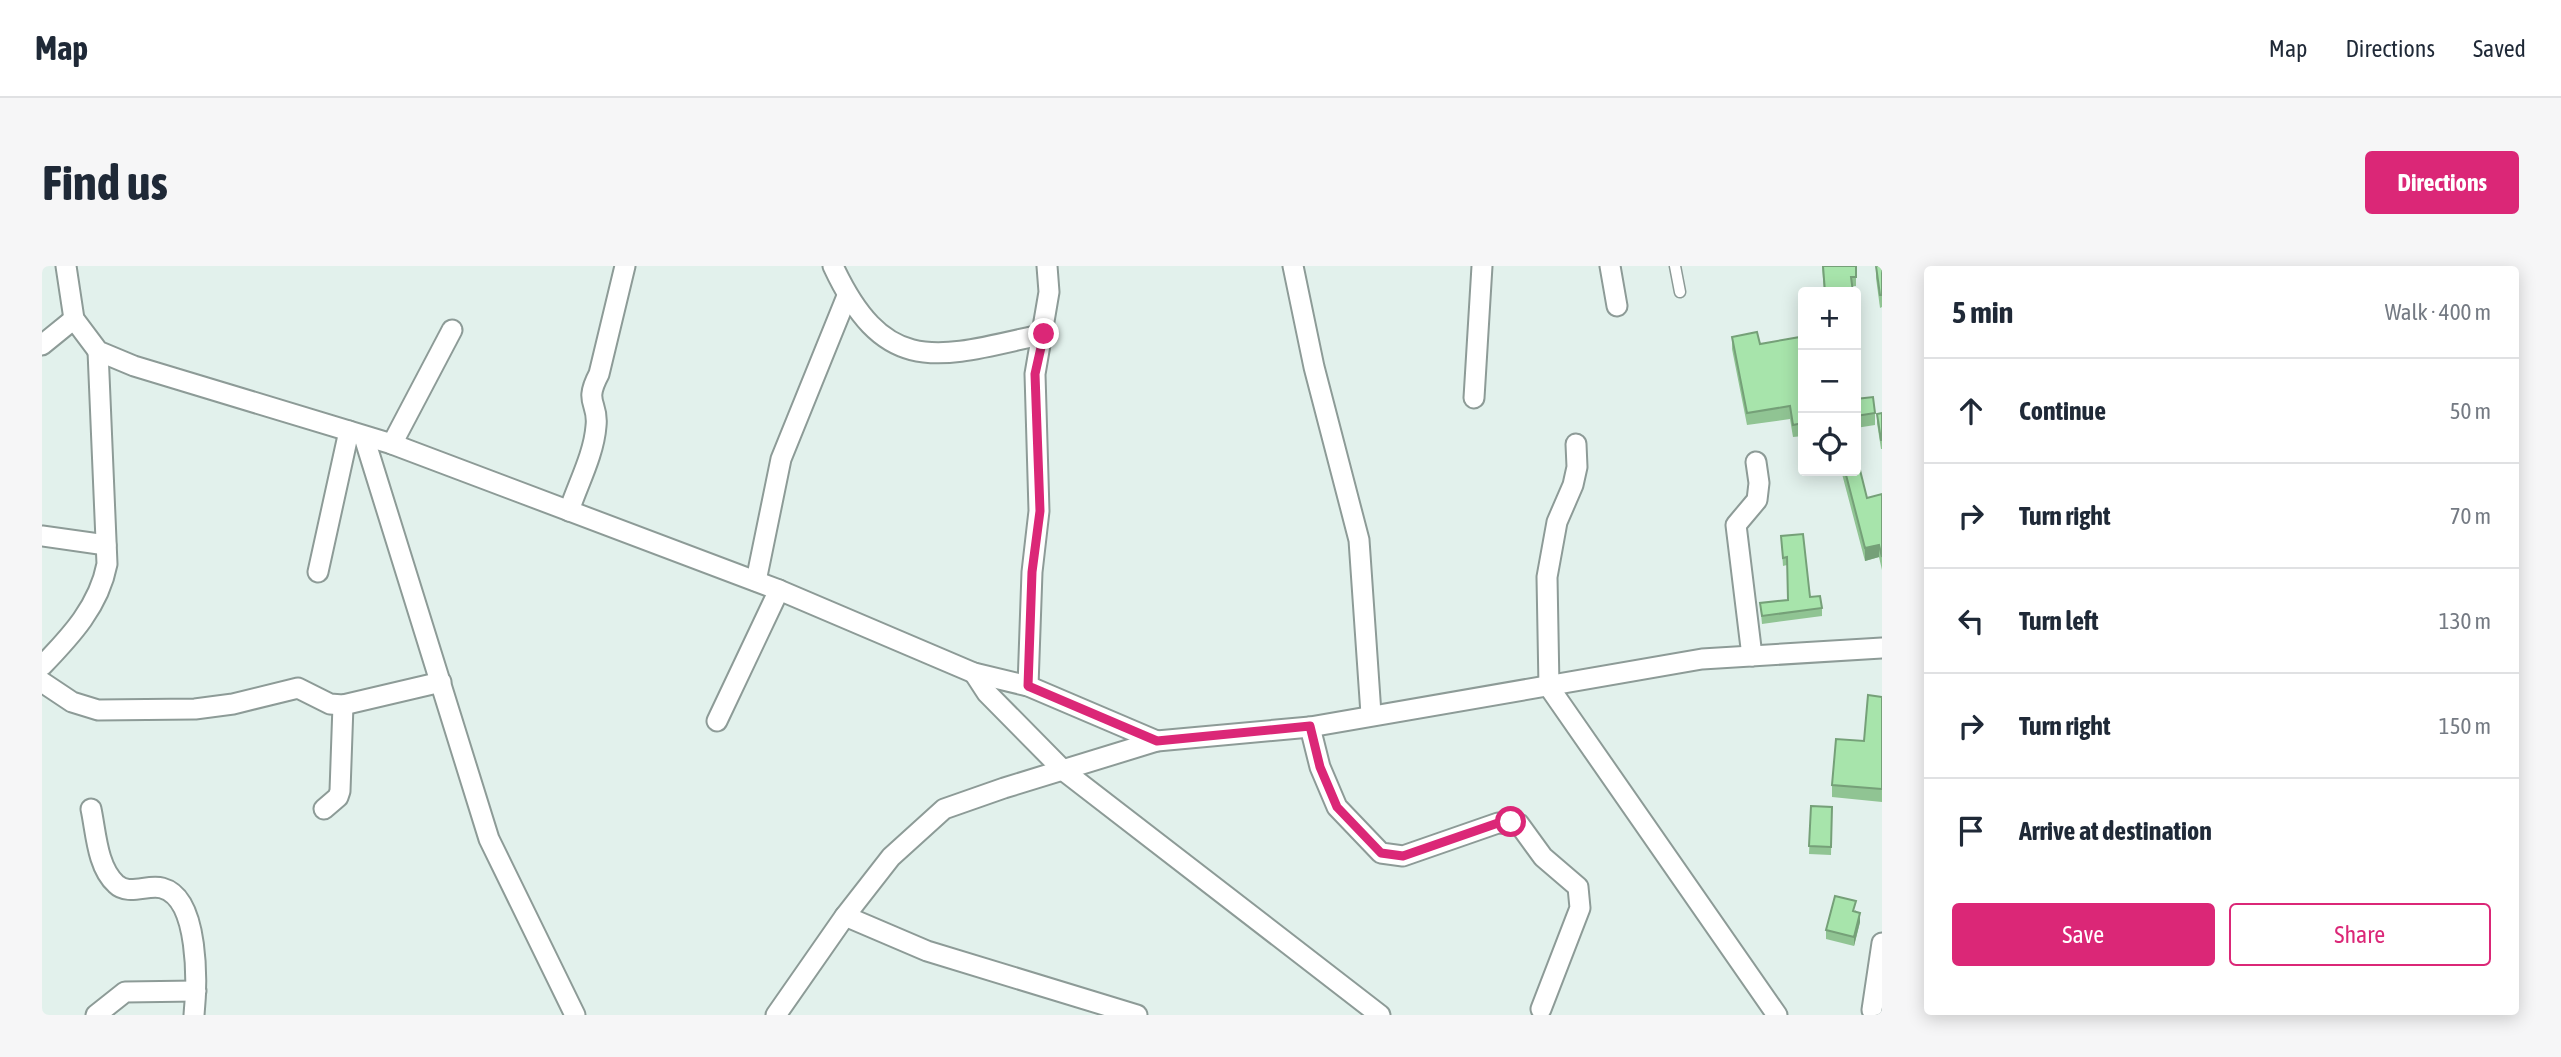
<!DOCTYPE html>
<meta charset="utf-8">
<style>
body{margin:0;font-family:"Asap Condensed",sans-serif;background:#f6f6f7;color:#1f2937}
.controls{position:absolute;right:21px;top:21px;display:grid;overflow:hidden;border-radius:7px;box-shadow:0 4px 18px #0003}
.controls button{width:63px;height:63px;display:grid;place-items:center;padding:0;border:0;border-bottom:2px solid #e0e1e3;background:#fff;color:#1f2937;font:35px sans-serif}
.stop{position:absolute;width:21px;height:21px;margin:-16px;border:5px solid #db2777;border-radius:50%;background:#fff}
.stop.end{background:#db2777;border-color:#fff;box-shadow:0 2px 7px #0008}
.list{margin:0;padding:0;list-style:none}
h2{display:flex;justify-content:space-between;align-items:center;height:91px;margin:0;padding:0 28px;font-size:30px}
h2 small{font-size:23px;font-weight:400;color:#747a83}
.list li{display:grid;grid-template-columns:46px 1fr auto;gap:21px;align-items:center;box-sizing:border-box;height:105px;padding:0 28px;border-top:2px solid #e0e1e3}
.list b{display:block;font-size:26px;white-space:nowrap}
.list em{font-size:23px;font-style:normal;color:#747a83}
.actions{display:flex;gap:14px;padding:21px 28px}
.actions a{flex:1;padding:16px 0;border:2px solid #db2777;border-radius:7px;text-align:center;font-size:24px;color:#db2777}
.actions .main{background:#db2777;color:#fff}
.icon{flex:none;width:38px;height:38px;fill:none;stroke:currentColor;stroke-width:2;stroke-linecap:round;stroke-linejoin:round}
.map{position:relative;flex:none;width:1840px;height:749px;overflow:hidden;border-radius:7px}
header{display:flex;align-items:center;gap:42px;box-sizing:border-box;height:98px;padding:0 35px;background:#fff;border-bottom:2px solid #e0e1e3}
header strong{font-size:33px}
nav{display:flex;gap:38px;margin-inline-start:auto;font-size:24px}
.intro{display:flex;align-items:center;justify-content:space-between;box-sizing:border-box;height:168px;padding:0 42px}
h1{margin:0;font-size:49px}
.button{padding:18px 32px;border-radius:7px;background:#db2777;color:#fff;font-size:24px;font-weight:700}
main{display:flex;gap:42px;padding:0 42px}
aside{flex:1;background:#fff;border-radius:7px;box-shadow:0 4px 18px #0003}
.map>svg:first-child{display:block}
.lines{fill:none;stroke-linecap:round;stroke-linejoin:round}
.lane-casing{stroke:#8d9b97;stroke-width:13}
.street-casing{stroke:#8d9b97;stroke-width:23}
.lane{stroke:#fff;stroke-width:10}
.street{stroke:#fff;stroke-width:19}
.wall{fill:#90c493}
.shaded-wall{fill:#75a078}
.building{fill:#a7e4ab;stroke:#75a078;stroke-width:2}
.route{stroke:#db2777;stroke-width:9}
</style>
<header>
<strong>Map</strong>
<nav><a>Map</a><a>Directions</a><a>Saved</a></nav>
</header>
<div class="intro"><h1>Find us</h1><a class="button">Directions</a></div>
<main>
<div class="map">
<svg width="1840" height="749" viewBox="0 0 1840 749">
<rect width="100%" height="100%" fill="#e2f1ec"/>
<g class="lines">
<defs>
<polyline id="lane" points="1633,0 1638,26"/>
<g id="street">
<polyline points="24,0 32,53 56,85 92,100 350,178 737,324 932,407 986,420 1115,475"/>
<path d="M791,0C844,114 898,91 1002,68"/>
<polyline points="1251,0 1272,101 1317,274 1329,448"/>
<polyline points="1568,0 1575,40"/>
<polyline points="0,79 32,53"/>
<polyline points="1432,132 1440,0"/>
<polyline points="322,171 447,573 533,749"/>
<polyline points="350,178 410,64"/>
<polyline points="1534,178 1535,201 1531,219 1515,256 1505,311 1507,421 1735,749"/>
<path d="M527,245C536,218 552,188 554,160C557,136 541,138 557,108L583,0"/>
<polyline points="0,270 64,279"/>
<polyline points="276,306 307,165"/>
<polyline points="714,315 739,193 805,30"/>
<polyline points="1710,390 1694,259 1715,234 1717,217 1714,196"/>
<path d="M0,400C29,370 57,340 65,298L56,85"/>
<polyline points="932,407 945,427 1022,505 1338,749"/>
<polyline points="0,416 30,436 56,444 153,443 191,438 256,422 288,438 301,439 399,416"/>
<polyline points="986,420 990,306 997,245 993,108 1007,26 1005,0"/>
<polyline points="675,455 737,324"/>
<polyline points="1268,461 1278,501 1295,541 1339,587 1361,590 1456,557 1477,558 1501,591 1536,621 1538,642 1499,743"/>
<path d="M49,543C54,566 55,601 74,618C86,630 106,618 120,622C158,632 155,719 152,749"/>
<polyline points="282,543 296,531 298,525 301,439"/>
<polyline points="803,650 885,685 1095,749"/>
<polyline points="1830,744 1840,677"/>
<polyline points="54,749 83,726 154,725"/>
<polyline points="734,749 803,650 849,591 902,543 962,522 1115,475 1268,461 1660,393 1840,382"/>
</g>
</defs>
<!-- lane casing -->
<use href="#lane" class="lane-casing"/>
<!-- street casing -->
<use href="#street" class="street-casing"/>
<!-- lane -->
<use href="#lane" class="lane"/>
<!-- street -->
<use href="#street" class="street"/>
</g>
<!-- wall -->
<g class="wall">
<polygon points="1780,0 1814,0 1814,20 1810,20 1811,26 1782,26"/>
<polygon points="1834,0 1840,0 1840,41 1838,42 1834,12"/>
<polygon points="1690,71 1761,90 1761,170 1751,171 1748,153 1705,159 1690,83"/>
<polygon points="1814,133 1833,147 1833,159 1814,162"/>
<polygon points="1840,147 1840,183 1839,183 1835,157 1835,148"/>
<polygon points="1800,205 1814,205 1825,232 1840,228 1840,304 1837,291 1823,295 1800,208"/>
<polygon points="1739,270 1768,331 1780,342 1780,350 1720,358 1718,337 1745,334 1745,299 1741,300"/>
<polygon points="1840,431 1840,536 1790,531 1790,519 1822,475"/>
<polygon points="1769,540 1790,541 1789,589 1767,588"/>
<polygon points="1814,644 1813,646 1818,656 1812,680 1784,673 1784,664"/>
</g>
<!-- shaded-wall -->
<g class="shaded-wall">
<polygon points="1837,279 1837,291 1823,295 1823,282"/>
<polygon points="1818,647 1818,656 1812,680 1812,671"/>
</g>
<!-- building -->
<g class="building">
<polygon points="1781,0 1814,0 1814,11 1809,11 1811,26 1783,26"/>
<polygon points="1834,0 1840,0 1840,29 1838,29"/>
<polygon points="1715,66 1718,78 1758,71 1761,90 1761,157 1751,159 1748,140 1705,147 1690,71"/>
<polygon points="1831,131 1833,147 1814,150 1814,133"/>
<polygon points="1840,147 1840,174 1839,174 1835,148"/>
<polygon points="1814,192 1815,192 1825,232 1840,228 1840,291 1837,279 1823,282 1803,205 1814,205"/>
<polygon points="1761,268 1768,331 1778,330 1780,342 1720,350 1718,337 1746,334 1745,291 1741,292 1739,270"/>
<polygon points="1826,429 1840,431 1840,523 1790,519 1794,473 1822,475"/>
<polygon points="1769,540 1790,541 1789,581 1767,580"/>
<polygon points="1793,630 1814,635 1811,645 1818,647 1812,671 1784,664"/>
</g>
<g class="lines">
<!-- route -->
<polyline class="route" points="1002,68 993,108 998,245 990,306 986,420 1115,475 1268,460 1278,501 1295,541 1339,587 1361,590 1456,557 1469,556"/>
</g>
</svg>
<div class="controls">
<button>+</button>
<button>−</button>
<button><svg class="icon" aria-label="locate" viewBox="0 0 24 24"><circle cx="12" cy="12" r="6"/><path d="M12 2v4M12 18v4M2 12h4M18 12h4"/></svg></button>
</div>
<div class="stop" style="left:1469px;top:556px"></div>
<div class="stop end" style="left:1002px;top:68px"></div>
</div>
<aside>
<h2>5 min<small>Walk · 400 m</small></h2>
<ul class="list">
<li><svg class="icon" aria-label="ahead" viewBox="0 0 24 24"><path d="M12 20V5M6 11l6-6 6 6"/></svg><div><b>Continue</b></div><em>50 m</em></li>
<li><svg class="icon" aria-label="right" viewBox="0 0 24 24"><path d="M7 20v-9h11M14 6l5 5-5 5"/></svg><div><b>Turn right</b></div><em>70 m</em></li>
<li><svg class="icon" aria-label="left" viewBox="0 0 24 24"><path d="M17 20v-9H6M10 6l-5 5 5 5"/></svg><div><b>Turn left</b></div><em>130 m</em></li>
<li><svg class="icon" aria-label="right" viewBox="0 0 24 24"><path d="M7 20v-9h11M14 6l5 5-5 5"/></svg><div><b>Turn right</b></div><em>150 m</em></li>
<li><svg class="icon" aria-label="arrive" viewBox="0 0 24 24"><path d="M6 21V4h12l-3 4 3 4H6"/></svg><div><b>Arrive at destination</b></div></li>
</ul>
<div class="actions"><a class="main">Save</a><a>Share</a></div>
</aside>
</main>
